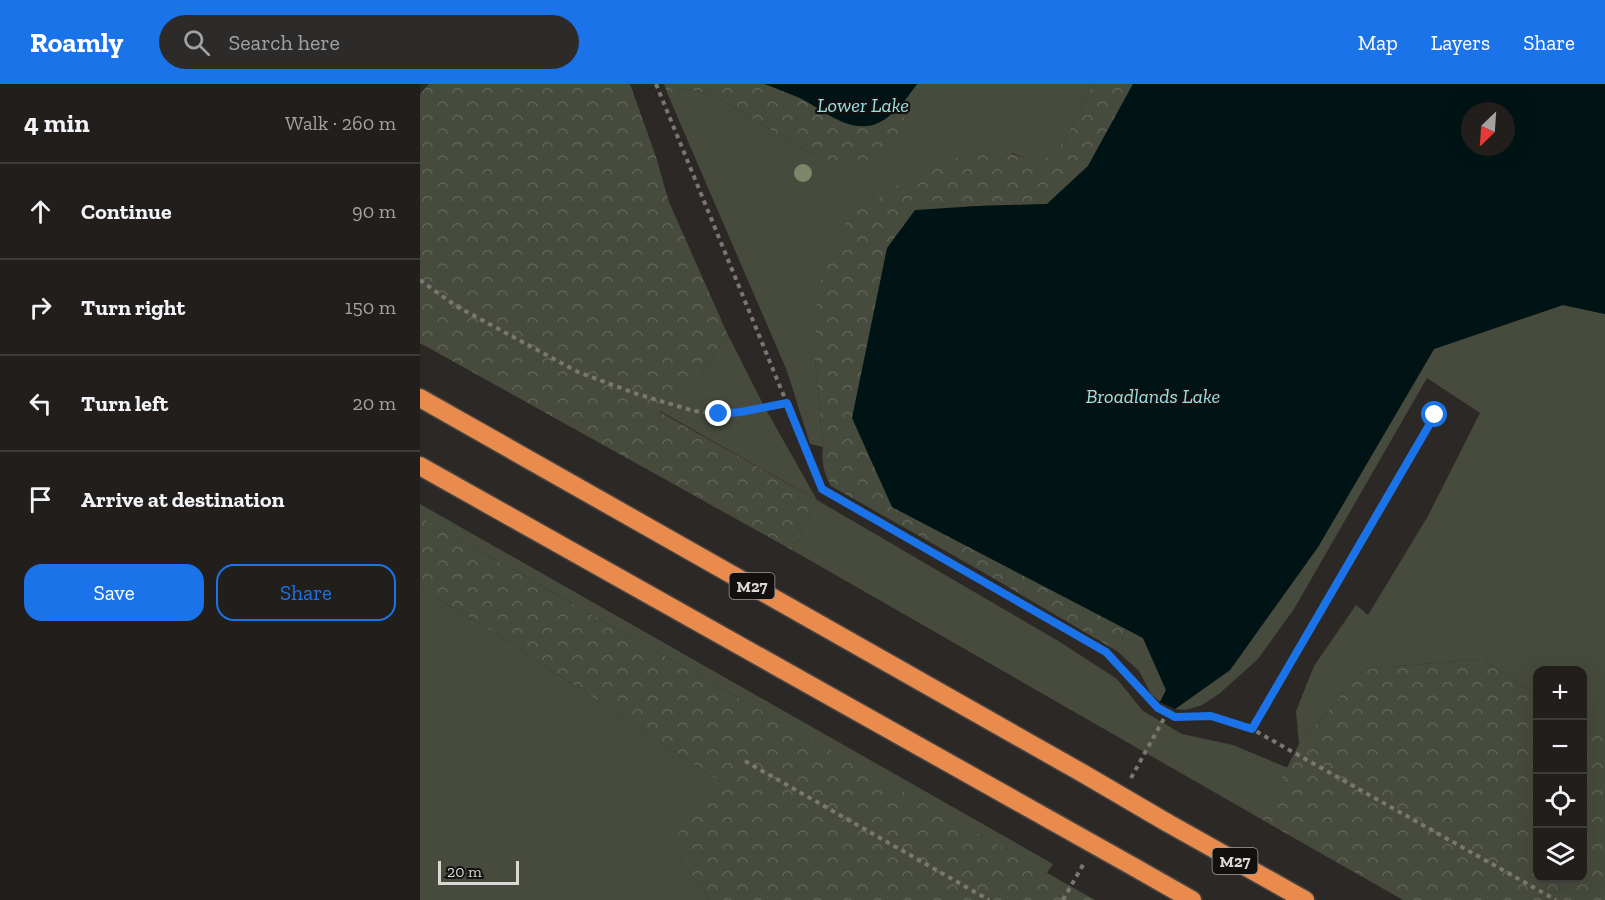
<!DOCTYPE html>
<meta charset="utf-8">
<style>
body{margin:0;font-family:"Zilla Slab",serif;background:#2d2b29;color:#f1f3f6}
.controls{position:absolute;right:18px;bottom:18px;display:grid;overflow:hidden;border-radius:12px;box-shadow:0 6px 24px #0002}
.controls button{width:54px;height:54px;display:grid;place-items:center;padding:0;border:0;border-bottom:2px solid #3e3c3b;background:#211e1c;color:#f1f3f6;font:30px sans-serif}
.compass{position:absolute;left:1041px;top:18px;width:54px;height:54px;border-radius:50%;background:#211e1c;box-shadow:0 6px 24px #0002;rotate:205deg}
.scale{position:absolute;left:18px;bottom:15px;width:81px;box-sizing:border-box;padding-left:6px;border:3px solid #dad7d5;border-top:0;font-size:16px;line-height:21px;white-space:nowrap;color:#dad7d5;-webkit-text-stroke:4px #131110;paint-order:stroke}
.stop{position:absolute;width:18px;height:18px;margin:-14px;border:4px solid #1a73e8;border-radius:50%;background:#fff}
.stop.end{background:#1a73e8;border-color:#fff;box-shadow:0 2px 6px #0008}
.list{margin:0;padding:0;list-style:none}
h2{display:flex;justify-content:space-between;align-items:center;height:78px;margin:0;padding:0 24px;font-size:26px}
h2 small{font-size:20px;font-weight:400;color:#a2a2a3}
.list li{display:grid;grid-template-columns:39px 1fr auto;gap:18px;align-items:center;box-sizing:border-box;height:96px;padding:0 24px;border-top:2px solid #3e3c3b}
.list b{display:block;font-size:22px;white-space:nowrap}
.list em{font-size:20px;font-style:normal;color:#a2a2a3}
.actions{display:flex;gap:12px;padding:18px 24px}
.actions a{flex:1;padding:14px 0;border:2px solid #1a73e8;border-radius:18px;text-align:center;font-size:21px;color:#1a73e8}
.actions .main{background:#1a73e8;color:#fff}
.icon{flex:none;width:33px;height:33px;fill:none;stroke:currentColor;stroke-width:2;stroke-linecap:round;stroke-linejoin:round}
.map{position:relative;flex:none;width:1185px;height:816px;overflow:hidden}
header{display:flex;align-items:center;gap:36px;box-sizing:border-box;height:84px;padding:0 30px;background:#1a73e8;color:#fff}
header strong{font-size:28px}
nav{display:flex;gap:33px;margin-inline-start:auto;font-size:21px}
.search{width:420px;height:54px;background:#2d2b29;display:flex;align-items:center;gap:15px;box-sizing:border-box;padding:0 21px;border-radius:33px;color:#a2a2a3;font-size:22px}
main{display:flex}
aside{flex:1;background:#211e1c}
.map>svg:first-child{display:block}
.green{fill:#464b3d}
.forest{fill:url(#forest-crowns)}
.water{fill:#001415;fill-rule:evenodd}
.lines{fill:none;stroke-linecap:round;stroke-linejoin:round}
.highway-casing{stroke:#474442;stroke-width:21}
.path{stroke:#7a7673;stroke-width:4;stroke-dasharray:4.5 4.5;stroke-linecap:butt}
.highway{stroke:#e98b4d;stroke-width:18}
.highway-bridge-casing{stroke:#474442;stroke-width:21;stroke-linecap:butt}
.highway-bridge{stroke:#e98b4d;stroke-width:18}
.tree{fill:#7d8668}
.route{stroke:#1a73e8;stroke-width:8}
.labels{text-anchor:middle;stroke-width:4.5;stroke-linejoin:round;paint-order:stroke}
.shield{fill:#131110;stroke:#9e9c9a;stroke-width:1.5}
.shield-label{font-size:16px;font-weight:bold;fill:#dad7d5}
.water-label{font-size:20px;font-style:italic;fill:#9ae0e2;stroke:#131110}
</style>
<header>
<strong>Roamly</strong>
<div class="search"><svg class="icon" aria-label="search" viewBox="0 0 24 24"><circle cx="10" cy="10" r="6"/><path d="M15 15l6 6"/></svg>Search here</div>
<nav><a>Map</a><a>Layers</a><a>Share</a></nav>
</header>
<main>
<aside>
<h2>4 min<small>Walk · 260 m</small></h2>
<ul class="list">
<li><svg class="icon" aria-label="ahead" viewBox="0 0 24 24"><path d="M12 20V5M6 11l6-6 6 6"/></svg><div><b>Continue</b></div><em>90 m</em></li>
<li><svg class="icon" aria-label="right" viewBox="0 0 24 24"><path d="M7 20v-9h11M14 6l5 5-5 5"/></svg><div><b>Turn right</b></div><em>150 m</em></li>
<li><svg class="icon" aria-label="left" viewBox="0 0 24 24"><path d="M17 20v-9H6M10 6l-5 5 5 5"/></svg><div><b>Turn left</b></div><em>20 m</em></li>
<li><svg class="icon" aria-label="arrive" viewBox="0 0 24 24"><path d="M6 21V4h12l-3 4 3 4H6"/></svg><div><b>Arrive at destination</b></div></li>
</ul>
<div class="actions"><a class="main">Save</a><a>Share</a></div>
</aside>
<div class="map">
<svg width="1185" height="816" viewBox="0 0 1185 816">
<defs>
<pattern id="forest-crowns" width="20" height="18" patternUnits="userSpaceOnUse" patternTransform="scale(1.5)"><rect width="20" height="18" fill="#464b3d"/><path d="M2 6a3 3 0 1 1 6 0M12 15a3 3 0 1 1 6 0" fill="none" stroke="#606458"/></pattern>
</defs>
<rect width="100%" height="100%" fill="#2c2825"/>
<!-- green -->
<g class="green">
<polygon points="497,0 673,0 644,57 621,79 592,69 395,276 403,363 390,360 367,287 248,11 260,5 289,9 395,72 493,49 478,25"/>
<polygon points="1143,221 1185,230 1185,656 1163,641 1162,586 1118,586 1117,612 1062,575 944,585 879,660 876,627 894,582 936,521 948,531 1008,432 1060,329 1007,294 874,525 838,575 799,610 782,621 766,626 755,625 810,586 898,463 1014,265"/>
<polygon points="307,249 344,322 397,416 640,558 697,595 723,627 762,650 813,661 868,684 841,735 372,466 397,416 240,327 282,290"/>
<polygon points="0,420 633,780 627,789 0,433"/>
<polygon points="0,504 75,549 302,699 273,792 290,816 0,816"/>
<polygon points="706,545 723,554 746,606 740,618 731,610 719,587 697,567"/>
</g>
<!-- forest -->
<g class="forest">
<polygon points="9,0 210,0 236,73 249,118 307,249 282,290 240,328 397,416 372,466 0,259 0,10"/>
<polygon points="244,0 345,0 380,14 464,36 478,25 493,48 448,90 395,72 289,9 260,5 248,11"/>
<path d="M673,0H713L668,82L627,120L558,122L495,126L472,423L706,545L697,567L554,483L411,402C404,389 401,378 403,363L395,276L397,206L428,133L487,95L564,62L621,78L644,57Z"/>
<polygon points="0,433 675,816 290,816 273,792 257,751 302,699 75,549 0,504"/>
<polygon points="1062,575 1117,612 1118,794 1162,794 1163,641 1185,656 1185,816 983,816 841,735 879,660 944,585"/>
</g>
<!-- water -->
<g class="water">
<path d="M345,0H497C486,15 472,35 453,41C426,48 402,25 380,14C369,9 357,5 345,0Z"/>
<path d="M713,0H1185V230L1143,221L1014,265L898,463L810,586L755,625L740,618L746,606L723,554L472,423L432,334L467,164L495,126L558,122L627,120L668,82ZM1050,27H1086V63H1050Z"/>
</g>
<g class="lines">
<defs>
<g id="highway">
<polyline points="0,314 664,690"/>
<polyline points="0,382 632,737"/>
<polyline points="746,738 885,816"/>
<polyline points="714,783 772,816"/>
</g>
</defs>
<!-- highway casing -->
<use href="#highway" class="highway-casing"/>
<!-- path -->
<g class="path">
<polyline points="236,0 402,405 686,568 738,624 755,633 791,632 832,645 1136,816"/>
<polyline points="0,196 36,222 158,288 217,310 274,327 299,330 321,328 367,319"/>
<polyline points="832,645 1015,331"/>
<polyline points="325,677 569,816"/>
<polyline points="711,694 747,629"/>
<polyline points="643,816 664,779"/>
</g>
<!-- highway -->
<use href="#highway" class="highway"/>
<defs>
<g id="highway-bridge">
<polyline points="664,690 746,738"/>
<polyline points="632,737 714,783"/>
</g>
</defs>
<!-- highway-bridge casing -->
<use href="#highway-bridge" class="highway-bridge-casing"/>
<!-- highway-bridge -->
<use href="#highway-bridge" class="highway-bridge"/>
</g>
<!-- trees -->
<circle class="tree" cx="383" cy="89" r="9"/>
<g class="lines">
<!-- route -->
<polyline class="route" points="299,330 321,328 367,319 402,405 686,568 738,624 755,633 791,632 832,645 1015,331"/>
</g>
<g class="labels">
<!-- shield labels -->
<g class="shield">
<rect x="309.5" y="489" width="45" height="26" rx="4.5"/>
<rect x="792.5" y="764" width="45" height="26" rx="4.5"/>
</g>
<g class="shield-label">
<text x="332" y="508">M27</text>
<text x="815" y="783">M27</text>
</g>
<!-- water labels -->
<g class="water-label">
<text x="443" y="28">Lower Lake</text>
<text x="733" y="319">Broadlands Lake</text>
</g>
</g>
</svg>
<div class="controls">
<button>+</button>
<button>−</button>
<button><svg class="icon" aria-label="locate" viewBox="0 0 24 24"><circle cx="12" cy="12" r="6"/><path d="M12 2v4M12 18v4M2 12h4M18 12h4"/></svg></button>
<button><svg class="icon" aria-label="layers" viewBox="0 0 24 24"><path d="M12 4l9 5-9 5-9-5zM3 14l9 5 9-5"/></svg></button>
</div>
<svg class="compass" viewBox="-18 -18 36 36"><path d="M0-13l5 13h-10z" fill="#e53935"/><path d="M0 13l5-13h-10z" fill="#a2a2a3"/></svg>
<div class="scale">20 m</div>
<div class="stop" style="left:1015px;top:331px"></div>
<div class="stop end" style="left:299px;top:330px"></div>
</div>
</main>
